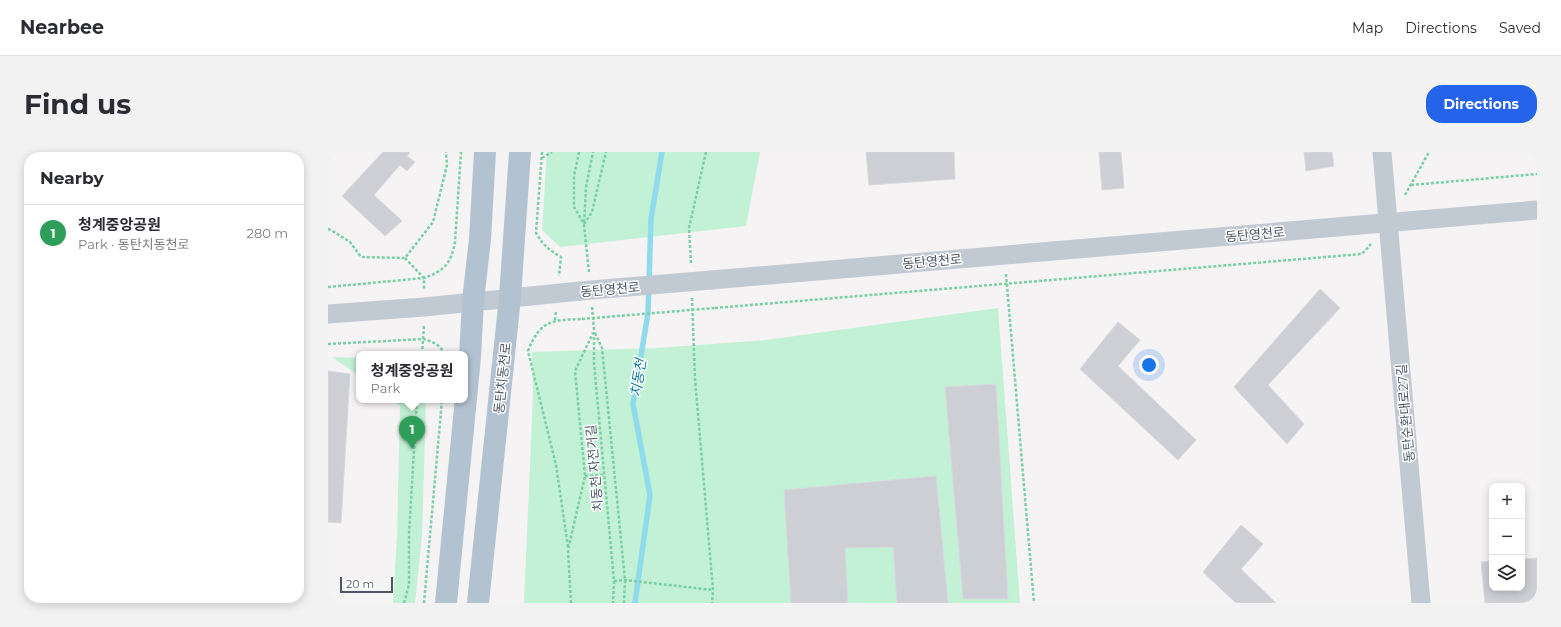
<!DOCTYPE html>
<meta charset="utf-8">
<style>
body{margin:0;font-family:Montserrat,"Noto Sans KR",sans-serif;background:#f2f2f3;color:#2b2b33}
.controls{position:absolute;right:12px;bottom:12px;display:grid;overflow:hidden;border-radius:8px;box-shadow:0 2px 10px #0003}
.controls button{width:36px;height:36px;display:grid;place-items:center;padding:0;border:0;border-bottom:1px solid #e1e1e2;background:#fff;color:#2b2b33;font:20px sans-serif}
.scale{position:absolute;left:12px;bottom:10px;width:53px;box-sizing:border-box;padding-left:4px;border:2px solid #4a5661;border-top:0;font-size:11px;line-height:14px;white-space:nowrap;color:#4a5661;-webkit-text-stroke:3px #fff;paint-order:stroke}
.you{position:absolute;left:821px;top:213px;width:14px;height:14px;margin:-10px;border:3px solid #fff;border-radius:50%;background:#1a73e8;box-shadow:0 0 0 6px #1a73e833}
.badge{display:grid;place-items:center;width:26px;height:26px;border-radius:50%;background:#2563eb;color:#fff;font-size:13px;font-weight:700}
.pin{position:absolute;translate:-50% -33px;filter:drop-shadow(0 1px 2px #0008)}
.pin::after{content:'';position:absolute;top:21px;width:14px;height:12px;background:inherit;clip-path:polygon(0 0,100% 0,50% 100%)}
.popup{position:absolute;left:28px;top:199px;width:112px;height:52px;box-sizing:border-box;display:grid;place-content:center;border-radius:8px;background:#fff;filter:drop-shadow(0 1px 3px #0005);font-size:13px;white-space:nowrap;color:#7c7c81}
.popup b{font-size:15px;color:#2b2b33}
.popup::after{content:'';position:absolute;left:50%;top:100%;margin-left:-8px;border:8px solid transparent;border-top-color:#fff}
.list{margin:0;padding:0;list-style:none}
h2{display:flex;justify-content:space-between;align-items:center;height:52px;margin:0;padding:0 16px;font-size:17px}
h2 small{font-size:13px;font-weight:400;color:#7c7c81}
.list li{display:grid;grid-template-columns:26px 1fr auto;gap:12px;align-items:center;box-sizing:border-box;height:56px;padding:0 16px;border-top:1px solid #e1e1e2}
.list b{display:block;font-size:15px;white-space:nowrap}
.list p{margin:0;font-size:13px;white-space:nowrap;color:#7c7c81}
.list em{font-size:13px;font-style:normal;color:#7c7c81}
.icon{flex:none;width:22px;height:22px;fill:none;stroke:currentColor;stroke-width:2;stroke-linecap:round;stroke-linejoin:round}
.map{position:relative;flex:none;width:1209px;height:451px;overflow:hidden;border-radius:16px}
header{display:flex;align-items:center;gap:24px;box-sizing:border-box;height:56px;padding:0 20px;background:#fff;border-bottom:1px solid #e1e1e2}
header strong{font-size:19px}
nav{display:flex;gap:22px;margin-inline-start:auto;font-size:14px}
.intro{display:flex;align-items:center;justify-content:space-between;box-sizing:border-box;height:96px;padding:0 24px}
h1{margin:0;font-size:28px}
.button{padding:10px 18px;border-radius:16px;background:#2563eb;color:#fff;font-size:14px;font-weight:700}
main{display:flex;gap:24px;padding:0 24px}
aside{flex:1;background:#fff;border-radius:16px;box-shadow:0 2px 10px #0003}
.map>svg:first-child{display:block}
.green{fill:#c3f1d5}
.lines{fill:none;stroke-linecap:round;stroke-linejoin:round}
.stream{stroke:#90daee;stroke-width:5.5}
.building{fill:#cdcfd5;stroke:#d7d9de}
.path{stroke:#7ad0a6;stroke-width:2.5;stroke-dasharray:3 2;stroke-linecap:butt}
.minor{stroke:#c1cad2;stroke-width:19}
.major{stroke:#b3c2d1;stroke-width:22}
.path-bridge{stroke:#7ad0a6;stroke-width:2.5;stroke-dasharray:3 2;stroke-linecap:butt}
.minor-bridge{stroke:#c1cad2;stroke-width:19}
.labels{text-anchor:middle;stroke-width:3;stroke-linejoin:round;paint-order:stroke}
.street-label{font-size:13px;fill:#4a5661;stroke:#fff}
.water-label{font-size:14px;font-style:italic;fill:#0c7c9b;stroke:#fff}
</style>
<header>
<strong>Nearbee</strong>
<nav><a>Map</a><a>Directions</a><a>Saved</a></nav>
</header>
<div class="intro"><h1>Find us</h1><a class="button">Directions</a></div>
<main>
<aside>
<h2>Nearby<small></small></h2>
<ul class="list">
<li><span class="badge" style="background:#2e9e5b">1</span><div><b>청계중앙공원</b><p>Park · 동탄치동천로</p></div><em>280 m</em></li>
</ul>
</aside>
<div class="map">
<svg width="1209" height="451" viewBox="0 0 1209 451">
<rect width="100%" height="100%" fill="#f5f3f3"/>
<!-- green -->
<g class="green">
<polygon points="219,0 432,0 418,74 232,95 214,78"/>
<polygon points="670,156 692,451 196,451 205,244 204,200 329,196 438,188"/>
<polygon points="4,205 31,206 31,224"/>
<polygon points="64,248 98,248 94,384 87,451 65,451 69,384 72,254"/>
</g>
<g class="lines">
<!-- stream -->
<polyline class="stream" points="307,451 322,343 305,252 320,161 323,67 334,0"/>
</g>
<!-- building -->
<g class="building">
<polygon points="55,0 82,0 79,4 87,10 79,19 72,13 46,43 74,69 57,84 14,44"/>
<polygon points="538,0 626,0 627,27 541,33"/>
<polygon points="771,0 793,0 796,36 774,38"/>
<polygon points="976,0 1004,0 1006,14 978,19"/>
<polygon points="992,137 1012,156 940,233 976,272 959,292 906,235"/>
<polygon points="790,170 812,188 790,214 868,288 850,308 752,217"/>
<polygon points="0,219 22,222 13,371 0,370"/>
<polygon points="668,232 680,447 635,447 617,235"/>
<polygon points="608,324 620,451 569,451 565,395 517,396 520,451 463,451 456,338"/>
<polygon points="913,373 935,392 913,417 948,451 908,451 875,420"/>
<polygon points="1209,406 1209,451 1157,451 1153,410 1164,409 1164,436 1194,436 1194,407"/>
</g>
<g class="lines">
<!-- path -->
<g class="path">
<path d="M214,0L208,81C215,93 221,98 233,105L231,124"/>
<polyline points="251,0 246,24 246,55 256,72"/>
<polyline points="214,6 224,0"/>
<polyline points="1083,33 1209,22"/>
<polyline points="1077,43 1101,0"/>
<polyline points="256,72 264,60 278,0"/>
<polyline points="0,77 3,78 22,90 33,105 77,106 105,70 119,13 118,0"/>
<polyline points="77,106 96,126 96,138"/>
<polyline points="363,111 361,76 378,0"/>
<polyline points="261,120 256,73 258,35 265,0"/>
<polyline points="678,122 706,451"/>
<path d="M0,135L96,126C116,119 123,112 127,90L133,0"/>
<polyline points="364,146 367,227 385,438 384,451"/>
<polyline points="264,155 266,178 266,211 286,429 285,451"/>
<polyline points="387,156 1034,102 1043,92"/>
<polyline points="227,168 228,159"/>
<polyline points="267,181 274,196 297,428 296,451"/>
<path d="M0,192L96,187C105,190 113,193 116,202"/>
<polyline points="94,202 96,173"/>
<polyline points="257,324 277,323"/>
<path d="M240,395L228,313L200,199C212,168 224,168 254,167"/>
<polyline points="76,451 81,433 81,382 89,248"/>
<polyline points="96,451 114,248"/>
<polyline points="243,451 240,398 257,324 247,219 265,181"/>
</g>
<!-- minor -->
<g class="minor">
<polyline points="1054,0 1093,451"/>
<polyline points="383,128 1209,58"/>
<polyline points="0,162 96,155 252,139"/>
</g>
<!-- major -->
<g class="major">
<polyline points="118,451 142,205 145,149 152,87 157,0"/>
<polyline points="150,451 182,145 192,0"/>
</g>
<!-- path-bridge -->
<g class="path-bridge">
<polyline points="254,167 387,156"/>
<polyline points="286,429 297,428 385,438"/>
</g>
<!-- minor-bridge -->
<polyline class="minor-bridge" points="252,139 383,128"/>
</g>
<g class="labels">
<!-- street labels -->
<g class="street-label">
<text transform="translate(927 82) rotate(-5)" y="5">동탄영천로</text>
<text transform="translate(604 109) rotate(-5)" y="5">동탄영천로</text>
<text transform="translate(282 137) rotate(-5)" y="5">동탄영천로</text>
<text transform="translate(174 226) rotate(-84)" y="5">동탄치동천로</text>
<text transform="translate(1077 261) rotate(-95)" y="5">동탄순환대로27길</text>
<text transform="translate(266 316) rotate(-95)" y="5">치동천 자전거길</text>
</g>
<!-- water labels -->
<g class="water-label">
<text transform="translate(310 226) rotate(-81)" y="5">치동천</text>
</g>
</g>
</svg>
<div class="controls">
<button>+</button>
<button>−</button>
<button><svg class="icon" aria-label="layers" viewBox="0 0 24 24"><path d="M12 4l9 5-9 5-9-5zM3 14l9 5 9-5"/></svg></button>
</div>
<div class="scale">20 m</div>
<div class="you"></div>
<div class="pin badge" style="left:84px;top:297px;background:#2e9e5b">1</div>
<div class="popup"><b>청계중앙공원</b>Park</div>
</div>
</main>
